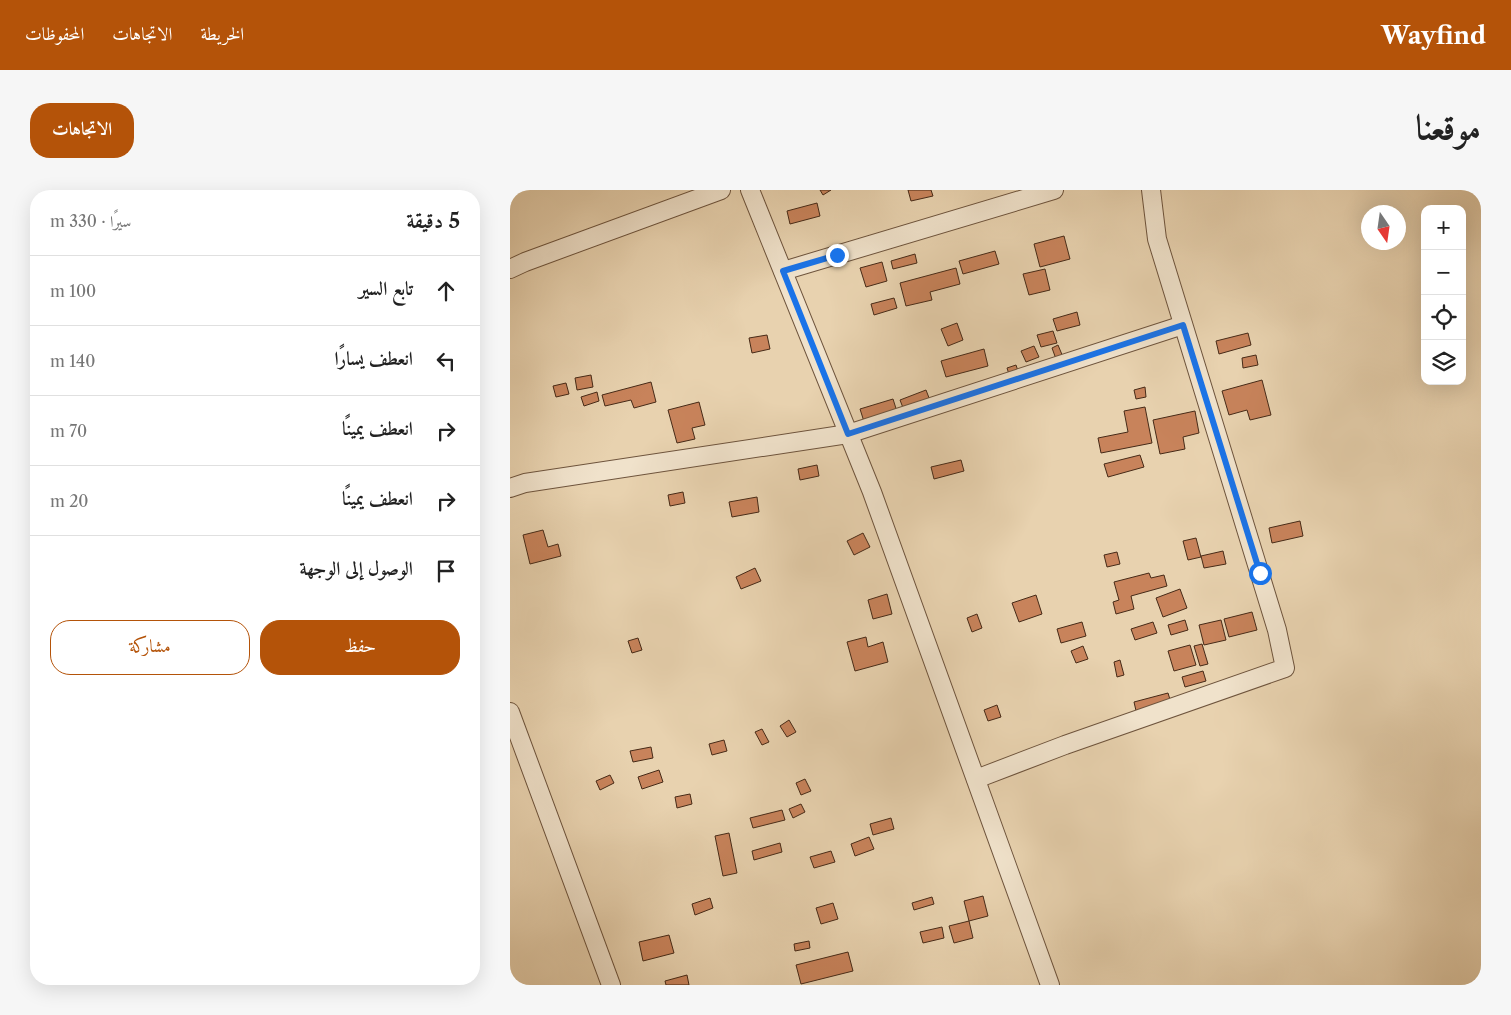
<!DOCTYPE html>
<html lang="ar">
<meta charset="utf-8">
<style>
body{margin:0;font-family:"Libre Caslon Text",Amiri,serif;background:#f6f6f6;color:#222;direction:rtl}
.controls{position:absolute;right:15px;top:15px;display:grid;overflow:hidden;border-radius:10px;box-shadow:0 5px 20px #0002}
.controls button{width:45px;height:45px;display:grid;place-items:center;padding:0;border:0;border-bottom:1px solid #e0e0e0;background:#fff;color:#222;font:25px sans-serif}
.compass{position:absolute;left:851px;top:15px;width:45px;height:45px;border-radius:50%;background:#fff;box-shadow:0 5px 20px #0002;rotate:167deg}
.stop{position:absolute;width:15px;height:15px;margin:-11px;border:4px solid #1a73e8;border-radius:50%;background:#fff}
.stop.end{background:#1a73e8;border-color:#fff;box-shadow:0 1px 5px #0008}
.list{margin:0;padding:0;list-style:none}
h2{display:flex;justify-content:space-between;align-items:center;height:65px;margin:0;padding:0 20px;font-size:21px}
h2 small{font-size:16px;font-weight:400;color:#767676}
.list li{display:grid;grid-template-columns:32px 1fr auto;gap:15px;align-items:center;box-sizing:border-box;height:70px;padding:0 20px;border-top:1px solid #e0e0e0}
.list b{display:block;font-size:19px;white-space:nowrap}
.list em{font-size:16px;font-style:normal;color:#767676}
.actions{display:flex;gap:10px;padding:15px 20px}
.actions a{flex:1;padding:11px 0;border:1px solid #b45309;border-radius:20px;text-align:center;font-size:18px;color:#b45309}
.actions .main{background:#b45309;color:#fff}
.icon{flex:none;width:28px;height:28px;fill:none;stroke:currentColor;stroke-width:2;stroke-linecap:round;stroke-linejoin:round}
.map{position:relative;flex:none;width:971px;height:795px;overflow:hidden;direction:ltr;border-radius:20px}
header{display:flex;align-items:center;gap:30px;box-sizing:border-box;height:70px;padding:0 25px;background:#b45309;color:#fff}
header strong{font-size:24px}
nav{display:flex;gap:28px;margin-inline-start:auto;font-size:18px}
.intro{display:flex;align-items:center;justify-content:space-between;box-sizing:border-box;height:120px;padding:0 30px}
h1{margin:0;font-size:35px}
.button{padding:12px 22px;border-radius:20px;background:#b45309;color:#fff;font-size:18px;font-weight:700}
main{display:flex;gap:30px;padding:0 30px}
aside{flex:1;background:#fff;border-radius:20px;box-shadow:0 5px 20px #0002}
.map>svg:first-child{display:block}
.building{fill:#c8835b;stroke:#462a17}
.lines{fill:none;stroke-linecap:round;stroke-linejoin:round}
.minor-casing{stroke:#6e543d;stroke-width:20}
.minor{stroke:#f0e2cb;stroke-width:18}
.route{stroke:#1a73e8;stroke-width:6}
</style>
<header>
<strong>Wayfind</strong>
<nav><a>الخريطة</a><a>الاتجاهات</a><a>المحفوظات</a></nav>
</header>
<div class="intro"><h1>موقعنا</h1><a class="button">الاتجاهات</a></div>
<main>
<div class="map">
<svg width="971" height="795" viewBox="0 0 971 795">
<rect width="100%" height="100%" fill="#e8d2af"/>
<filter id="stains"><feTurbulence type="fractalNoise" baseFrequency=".004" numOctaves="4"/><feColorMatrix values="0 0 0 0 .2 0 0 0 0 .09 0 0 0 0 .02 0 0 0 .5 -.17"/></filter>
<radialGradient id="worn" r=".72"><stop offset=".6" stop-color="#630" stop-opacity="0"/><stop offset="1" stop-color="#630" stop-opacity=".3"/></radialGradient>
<!-- building -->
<g class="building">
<polygon points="310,0 321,0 313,5"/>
<polygon points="398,0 421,0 423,6 401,11"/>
<polygon points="307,13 310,26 280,34 277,21"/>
<polygon points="554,46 560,69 530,77 524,54"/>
<polygon points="485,61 489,74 453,84 449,71"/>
<polygon points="405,64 407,73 383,79 381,71"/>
<polygon points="372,72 377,91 356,97 350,78"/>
<polygon points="446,78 450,94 420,102 422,110 396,116 390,93"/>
<polygon points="535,79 540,100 519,105 513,84"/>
<polygon points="384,108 387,118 364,125 361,114"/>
<polygon points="567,122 570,135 547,141 543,129"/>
<polygon points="447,133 453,150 438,156 431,139"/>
<polygon points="543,141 547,153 531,157 527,145"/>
<polygon points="738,143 741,155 709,164 706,151"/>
<polygon points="257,145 260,159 242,163 239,148"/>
<polygon points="548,155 553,167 546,169 542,158"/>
<polygon points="524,156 529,167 516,172 511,161"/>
<polygon points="474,159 478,176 436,187 431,171"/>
<polygon points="746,165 748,175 733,178 732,168"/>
<polygon points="506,175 511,190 502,194 497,178"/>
<polygon points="81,185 83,197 67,200 65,188"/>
<polygon points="752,190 761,225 740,230 737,220 719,225 712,201"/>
<polygon points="141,192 146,212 124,218 121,210 95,216 92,205"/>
<polygon points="56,193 59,204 46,207 43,196"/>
<polygon points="635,197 636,207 626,209 624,200"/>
<polygon points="416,200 421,213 395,223 390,210"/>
<polygon points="87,202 89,211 74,216 71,207"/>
<polygon points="383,209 389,228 356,238 350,219"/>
<polygon points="189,212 195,235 182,238 185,249 167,253 158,220"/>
<polygon points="635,217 642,253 591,263 588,248 618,242 614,221"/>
<polygon points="685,221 689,243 673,247 675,259 650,264 643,230"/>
<polygon points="630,265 634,277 598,287 594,274"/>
<polygon points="451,270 454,281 424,289 421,277"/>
<polygon points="307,275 309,286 290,290 288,279"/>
<polygon points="173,302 175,313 160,316 158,305"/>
<polygon points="247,307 249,322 222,327 219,312"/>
<polygon points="790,331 793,346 762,353 759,338"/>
<polygon points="33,340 38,357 48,354 51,366 20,374 13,345"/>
<polygon points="353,343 360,357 344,365 337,351"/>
<polygon points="686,348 691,367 678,370 673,351"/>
<polygon points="713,361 716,374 694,378 691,366"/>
<polygon points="607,362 610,374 597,377 594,365"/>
<polygon points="245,378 251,391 231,399 226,387"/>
<polygon points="639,383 641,388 654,385 657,396 621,406 624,419 606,424 603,412 609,410 604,392"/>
<polygon points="670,399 677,418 653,427 646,408"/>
<polygon points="377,404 382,424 363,429 358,410"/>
<polygon points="526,405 532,424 509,432 502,413"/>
<polygon points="742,422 747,440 719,447 714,429"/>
<polygon points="467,424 472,438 462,442 457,428"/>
<polygon points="675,430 678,440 661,445 658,435"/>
<polygon points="711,430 716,450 694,455 689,435"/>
<polygon points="572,432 576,446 551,453 547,439"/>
<polygon points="643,432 647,443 625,450 621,439"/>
<polygon points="356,447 358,457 373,452 378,472 345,481 337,452"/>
<polygon points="128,448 132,460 122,463 118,451"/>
<polygon points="692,454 698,474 690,476 684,456"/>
<polygon points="680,455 686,475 664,481 658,461"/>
<polygon points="573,456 578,469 566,473 561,461"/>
<polygon points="610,470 614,485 607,487 604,472"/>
<polygon points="693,481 696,491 675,497 672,487"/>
<polygon points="658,503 662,516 627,525 624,512"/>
<polygon points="487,515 491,527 478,531 474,520"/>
<polygon points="279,530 286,542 277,547 270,536"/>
<polygon points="252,539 259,552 252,555 245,542"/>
<polygon points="214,550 217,561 202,565 199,554"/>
<polygon points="141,557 143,568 123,572 120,561"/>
<polygon points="149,580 153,592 132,599 128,587"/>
<polygon points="100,585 104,593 90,600 86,591"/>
<polygon points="295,589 301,601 291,605 286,593"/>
<polygon points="180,604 182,614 167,618 165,607"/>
<polygon points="291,614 295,622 283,628 279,619"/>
<polygon points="272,620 275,630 243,638 240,628"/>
<polygon points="381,628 384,639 363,645 360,634"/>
<polygon points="219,643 227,683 213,686 205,646"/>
<polygon points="359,647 364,659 345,666 341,654"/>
<polygon points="270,653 272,662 244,670 242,661"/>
<polygon points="321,661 325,672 304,678 300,667"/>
<polygon points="473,706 478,726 459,731 454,711"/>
<polygon points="422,707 424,714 404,720 402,713"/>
<polygon points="200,708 203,718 185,725 182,714"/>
<polygon points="323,713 328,729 311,734 306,718"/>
<polygon points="459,731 463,748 444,753 439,736"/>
<polygon points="432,737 434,748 413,753 410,742"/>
<polygon points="159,745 164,763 133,771 129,752"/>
<polygon points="299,751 300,758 285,761 284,754"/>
<polygon points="338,762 343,781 291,794 286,775"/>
<polygon points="177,785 179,795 156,795 155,791"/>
</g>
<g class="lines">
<defs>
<g id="minor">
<polyline points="240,0 362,302 540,795"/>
<polyline points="0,79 15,72 211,0"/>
<polyline points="273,81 544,0"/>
<polyline points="0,298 15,293 338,244 673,135"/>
<polyline points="0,522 101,795"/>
<polyline points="466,589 555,555 775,478 767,440 647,49 641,0"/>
</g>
</defs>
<!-- minor casing -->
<use href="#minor" class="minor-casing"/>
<!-- minor -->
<use href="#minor" class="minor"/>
</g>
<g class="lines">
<!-- route -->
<polyline class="route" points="327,65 273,81 338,244 673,135 750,383"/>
</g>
<rect width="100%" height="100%" filter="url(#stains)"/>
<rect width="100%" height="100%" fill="url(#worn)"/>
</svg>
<div class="controls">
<button>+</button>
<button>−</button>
<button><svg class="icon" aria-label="locate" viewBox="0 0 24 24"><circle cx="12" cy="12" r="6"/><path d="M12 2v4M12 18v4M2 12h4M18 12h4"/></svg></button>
<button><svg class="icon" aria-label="layers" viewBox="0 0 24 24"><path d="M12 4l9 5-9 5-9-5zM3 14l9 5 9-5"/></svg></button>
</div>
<svg class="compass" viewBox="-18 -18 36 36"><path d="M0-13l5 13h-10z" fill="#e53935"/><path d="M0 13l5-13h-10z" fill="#767676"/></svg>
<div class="stop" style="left:750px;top:383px"></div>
<div class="stop end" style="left:327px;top:65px"></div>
</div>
<aside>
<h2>5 دقيقة<small>سيرًا · 330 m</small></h2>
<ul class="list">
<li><svg class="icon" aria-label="ahead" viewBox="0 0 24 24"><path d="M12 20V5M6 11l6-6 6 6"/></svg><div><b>تابع السير</b></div><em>100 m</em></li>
<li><svg class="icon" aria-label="left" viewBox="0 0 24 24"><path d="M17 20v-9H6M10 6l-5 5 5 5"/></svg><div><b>انعطف يسارًا</b></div><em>140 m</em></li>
<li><svg class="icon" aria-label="right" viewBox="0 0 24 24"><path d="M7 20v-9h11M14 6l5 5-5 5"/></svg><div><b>انعطف يمينًا</b></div><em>70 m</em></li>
<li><svg class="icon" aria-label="right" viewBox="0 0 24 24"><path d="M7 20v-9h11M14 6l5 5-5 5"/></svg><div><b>انعطف يمينًا</b></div><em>20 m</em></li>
<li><svg class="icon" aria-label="arrive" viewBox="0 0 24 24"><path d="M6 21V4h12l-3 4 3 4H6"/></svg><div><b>الوصول إلى الوجهة</b></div></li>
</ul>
<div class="actions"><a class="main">حفظ</a><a>مشاركة</a></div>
</aside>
</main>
